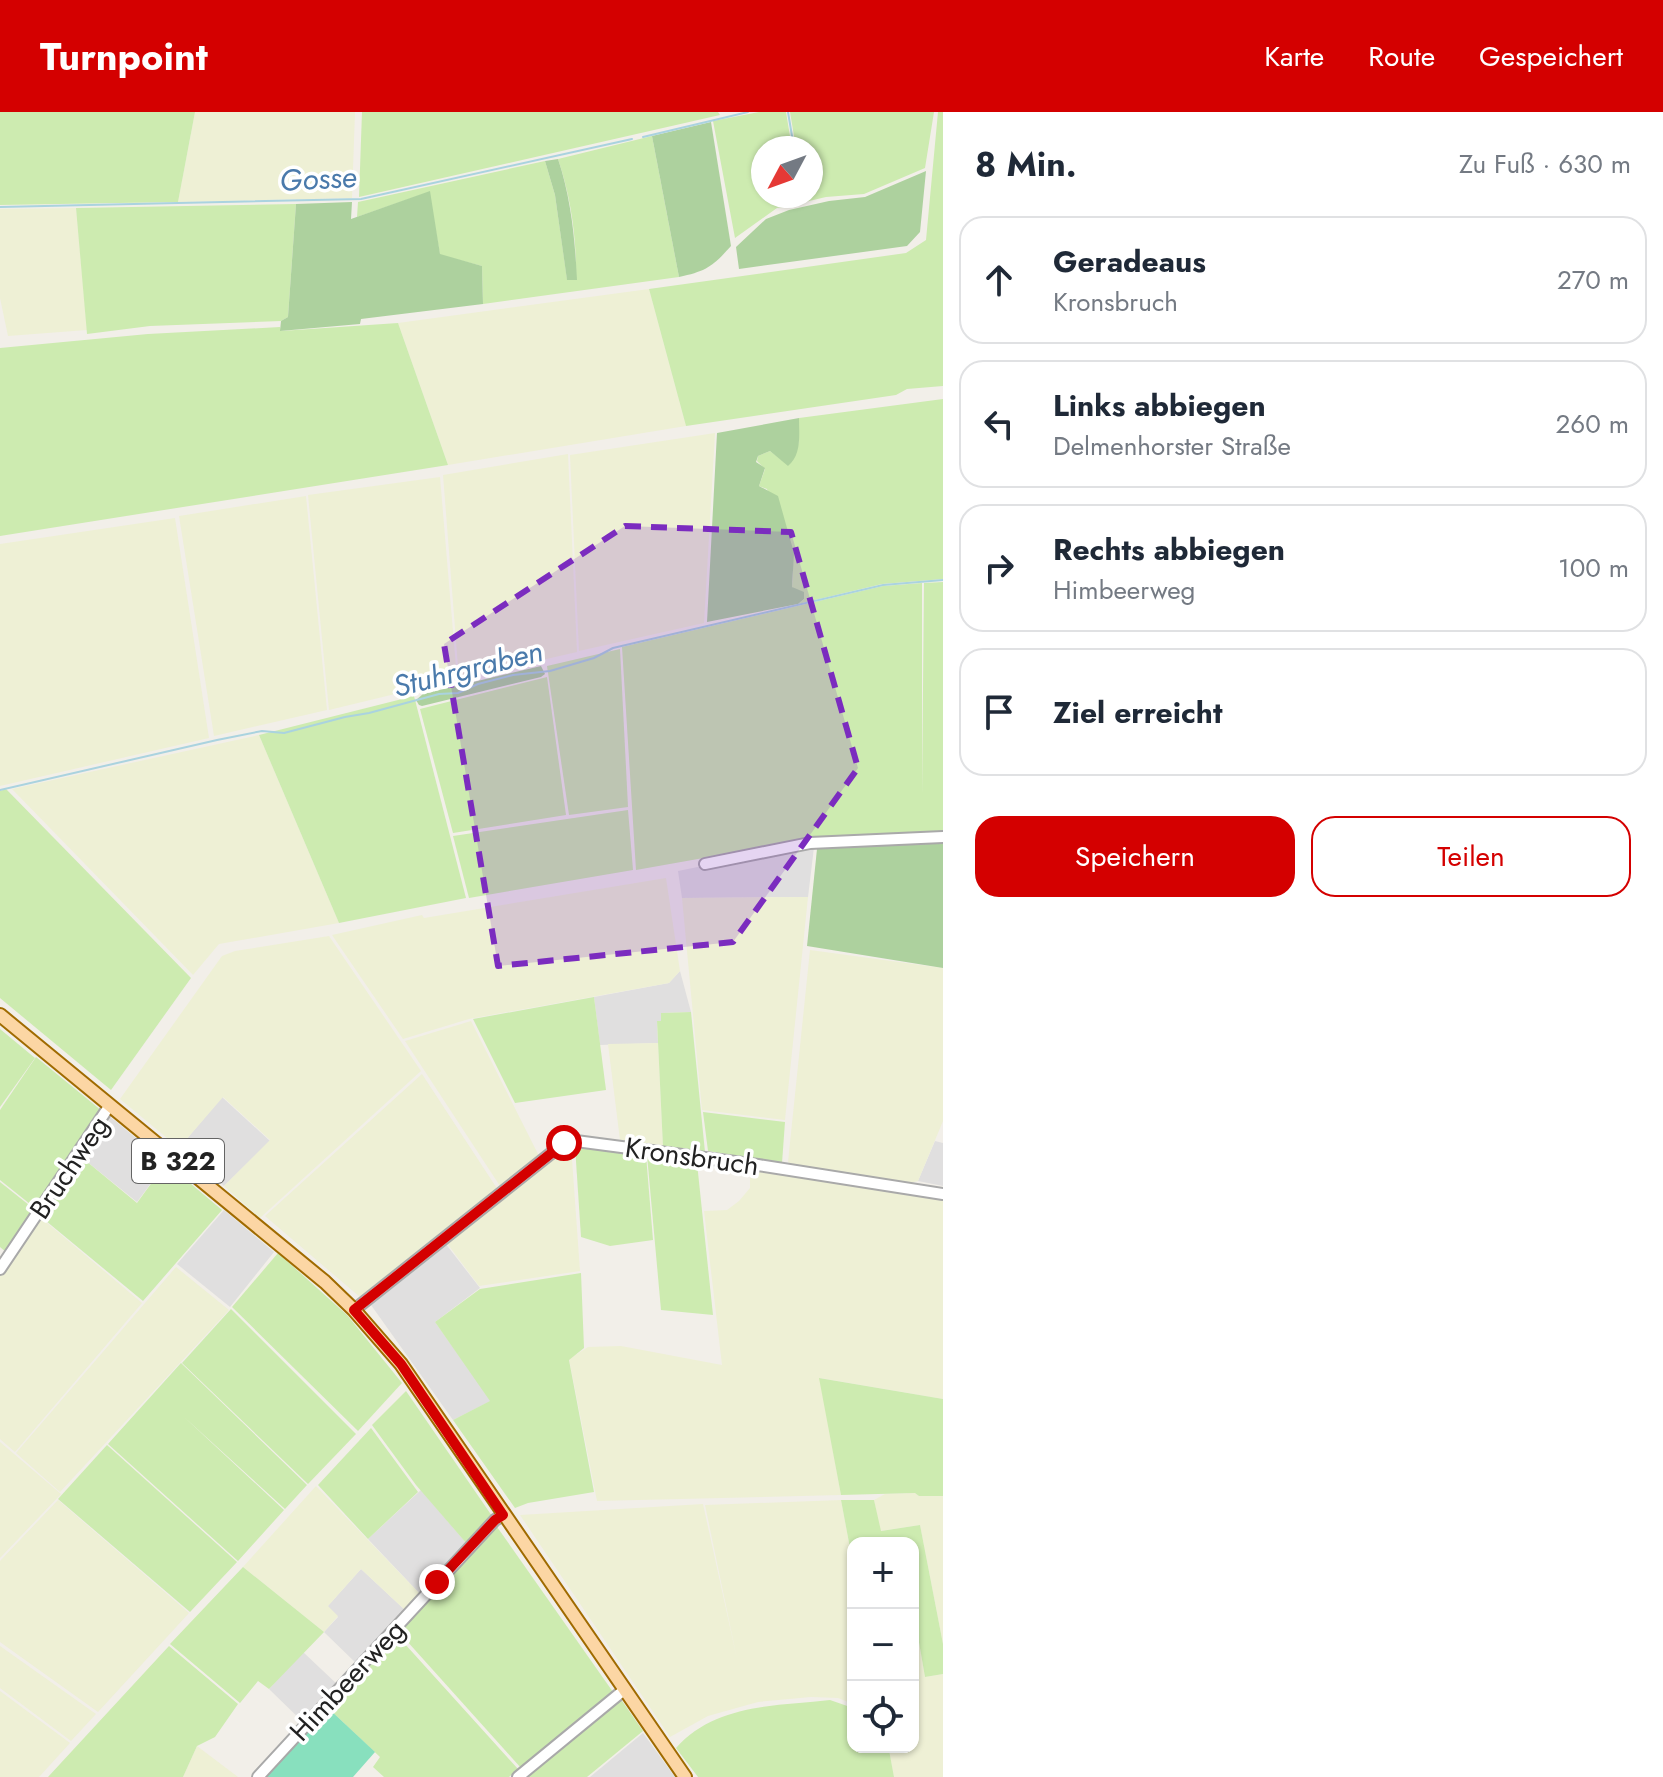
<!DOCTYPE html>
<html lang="de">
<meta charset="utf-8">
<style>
body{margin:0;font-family:Jost,sans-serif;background:#f6f6f7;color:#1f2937}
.controls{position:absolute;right:24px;bottom:24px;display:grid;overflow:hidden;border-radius:16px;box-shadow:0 2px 6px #0004}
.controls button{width:72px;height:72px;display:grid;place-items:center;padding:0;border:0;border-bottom:2px solid #e0e1e3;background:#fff;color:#1f2937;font:40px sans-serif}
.compass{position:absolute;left:751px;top:24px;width:72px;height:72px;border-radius:50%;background:#fff;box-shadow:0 2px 6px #0004;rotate:229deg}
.stop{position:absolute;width:24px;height:24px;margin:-18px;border:6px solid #d40000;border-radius:50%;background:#fff}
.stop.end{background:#d40000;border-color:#fff;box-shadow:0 2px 8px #0008}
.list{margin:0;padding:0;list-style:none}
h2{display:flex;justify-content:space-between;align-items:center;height:104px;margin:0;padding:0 32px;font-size:34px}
h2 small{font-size:26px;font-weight:400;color:#747a83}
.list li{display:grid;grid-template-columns:52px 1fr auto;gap:24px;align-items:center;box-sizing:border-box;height:128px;margin:0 16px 16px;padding:0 16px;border:2px solid #e0e1e3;border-radius:24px}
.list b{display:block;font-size:30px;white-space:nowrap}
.list p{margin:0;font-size:26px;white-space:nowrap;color:#747a83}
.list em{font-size:26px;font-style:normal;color:#747a83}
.actions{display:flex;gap:16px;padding:24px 32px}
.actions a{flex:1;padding:18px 0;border:2px solid #d40000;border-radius:24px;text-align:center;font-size:28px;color:#d40000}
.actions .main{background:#d40000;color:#fff}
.icon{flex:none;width:44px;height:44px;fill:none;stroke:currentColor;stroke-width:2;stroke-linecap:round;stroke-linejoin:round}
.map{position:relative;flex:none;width:943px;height:1665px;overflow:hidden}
header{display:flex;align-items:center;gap:48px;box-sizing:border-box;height:112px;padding:0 40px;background:#d40000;color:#fff}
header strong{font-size:38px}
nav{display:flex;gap:44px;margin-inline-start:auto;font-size:28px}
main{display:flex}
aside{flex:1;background:#fff}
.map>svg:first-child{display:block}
.residential{fill:#e0dfdf}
.farmland{fill:#eef0d5}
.grass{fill:#cdebb0}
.forest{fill:#add19e}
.pitch{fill:#88e0be}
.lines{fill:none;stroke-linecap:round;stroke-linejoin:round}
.stream{stroke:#aad3df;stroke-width:2}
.minor-casing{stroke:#a9a9a9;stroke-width:14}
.major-casing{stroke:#a06b00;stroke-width:16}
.minor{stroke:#fff;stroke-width:10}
.major{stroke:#fcd6a4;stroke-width:12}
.route{stroke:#d40000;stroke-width:10}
.marked{fill:#7b2cbf;fill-opacity:0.2;stroke:#7b2cbf;stroke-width:6;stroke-dasharray:16 10;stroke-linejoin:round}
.labels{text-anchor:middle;stroke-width:7;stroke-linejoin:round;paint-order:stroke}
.shield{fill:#fff;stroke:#646464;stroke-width:2}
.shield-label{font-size:26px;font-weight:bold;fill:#222}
.street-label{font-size:28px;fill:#222;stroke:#fff}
.water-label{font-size:30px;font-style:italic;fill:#4a7aab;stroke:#fff}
</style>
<header>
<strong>Turnpoint</strong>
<nav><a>Karte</a><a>Route</a><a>Gespeichert</a></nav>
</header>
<main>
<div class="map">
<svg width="943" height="1665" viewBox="0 0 943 1665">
<rect width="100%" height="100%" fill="#f2efe9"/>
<!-- residential -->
<g class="residential">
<polygon points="806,733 814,735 808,785 682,786 678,759"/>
<polygon points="680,859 691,900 661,901 661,909 657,910 658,931 600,933 594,885 669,871"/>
<polygon points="222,985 270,1029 224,1074 179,1036"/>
<polygon points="108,1003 166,1051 137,1090 80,1044"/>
<polygon points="935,1029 943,1031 943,1074 918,1069"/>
<polygon points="224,1098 274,1140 230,1195 177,1152"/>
<polygon points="445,1131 480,1176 435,1210 491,1289 453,1308 371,1193"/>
<polygon points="421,1378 467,1432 421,1483 368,1427"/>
<polygon points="361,1457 406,1499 358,1553 324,1520 338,1505 327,1495"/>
<polygon points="303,1540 339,1574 305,1612 269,1577"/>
<polygon points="643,1621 675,1665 590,1665"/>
</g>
<!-- farmland -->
<g class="farmland">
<polygon points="195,0 355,0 352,86 178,90"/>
<polygon points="76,96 87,218 8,224 0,186 0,97"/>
<polygon points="649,177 686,314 448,353 398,211"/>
<polygon points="715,321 704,511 579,539 570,343"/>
<polygon points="568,342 577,540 459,567 443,363"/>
<polygon points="440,365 457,567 329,598 308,383"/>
<polygon points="306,384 327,598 214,624 179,404"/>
<polygon points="175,406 209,626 0,674 0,432"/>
<polygon points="259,623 339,811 219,832 193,863 12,677"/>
<polygon points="666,766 680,859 669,871 469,907 403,927 332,823 422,803 424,806"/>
<polygon points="808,785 785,1008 702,998 682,786"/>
<polygon points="329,824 421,959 260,1106 224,1074 270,1028 223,985 179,1036 120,987 222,844 235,839"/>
<polygon points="810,838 943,856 943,1009 918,1069 910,1071 793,1054 788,1050"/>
<polygon points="471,909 539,1044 500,1074 405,929"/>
<polygon points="658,931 663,1035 620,1028 608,932"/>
<polygon points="422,962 498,1078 360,1185 265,1104"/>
<polygon points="571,1033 580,1159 479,1174 446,1130 565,1034"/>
<polygon points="750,1056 943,1086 943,1287 820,1266 841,1383 597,1389 569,1247 588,1235 621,1234 722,1253 704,1099 727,1098 739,1089 750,1076"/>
<polygon points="40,1105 142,1191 15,1340 0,1327 0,1162"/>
<polygon points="176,1155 229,1198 60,1380 16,1341"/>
<polygon points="0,1330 61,1382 0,1446"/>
<polygon points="316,1374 421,1483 406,1499 361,1457 328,1494 338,1504 324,1520 243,1455"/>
<polygon points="915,1381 919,1384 943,1384 943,1532 920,1413 880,1419 874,1388 885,1382"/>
<polygon points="58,1388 189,1501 98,1600 0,1530 0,1449"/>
<polygon points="841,1388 853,1452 853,1592 838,1586 811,1585 758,1590 708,1604 670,1625 520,1403 703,1392 737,1547 705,1393"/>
<polygon points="913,1513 916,1513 925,1565 943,1562 943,1665 894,1665 889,1639 881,1639 880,1635 913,1635"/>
<polygon points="0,1534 96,1602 71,1629 0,1576"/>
<polygon points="0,1579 70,1631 39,1665 0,1665"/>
<polygon points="197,1634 238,1665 183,1665"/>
</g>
<!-- grass -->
<g class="grass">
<polygon points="0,0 195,0 178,90 0,93"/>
<polygon points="362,0 718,0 720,3 359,85"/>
<polygon points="759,0 786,0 792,36 763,36 763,84 800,84 801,92 777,96 735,126 713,9"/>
<polygon points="790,0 934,0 925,56 864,82 826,85 805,90 804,84 811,84 811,36 796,36"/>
<polygon points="938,0 943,0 943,274 907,277 896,283 686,314 649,177 906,141 926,128"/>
<path d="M652,24L679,165L483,192L482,154L440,143L429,80L357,105L358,90L545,49L555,83L567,167L576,168C577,128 571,85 558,47Z"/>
<polygon points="296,92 288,205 281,209 150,214 87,222 76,96"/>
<polygon points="398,211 448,353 0,424 0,236 148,222 280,215 281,219"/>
<polygon points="943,287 943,467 882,472 798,492 804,487 792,475 793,459 767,377 759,374 765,357 757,349 758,344 770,339 788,353 799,330 799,306"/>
<polygon points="943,470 943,722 859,723 810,727 636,758 622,535 883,474 922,471 922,683 924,471"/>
<polygon points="620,537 628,695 569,703 547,554"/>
<polygon points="547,565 566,703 453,721 420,597"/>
<polygon points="414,584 466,786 339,811 259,623"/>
<polygon points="6,677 191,866 111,978 0,886 0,679"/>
<polygon points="628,698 633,758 469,786 453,724"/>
<polygon points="594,885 606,978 515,991 473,907"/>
<polygon points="691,900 705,1040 663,1035 657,909 661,909 661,901"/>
<polygon points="0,917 35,946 0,995"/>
<polygon points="36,945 102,999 35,1096 0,1068 0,998"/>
<polygon points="703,1000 785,1010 782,1051 708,1039"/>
<polygon points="575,1034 646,1043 653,1128 610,1134 581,1125"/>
<polygon points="647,1043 697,1051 713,1203 661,1198"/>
<polygon points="80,1044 137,1091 166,1051 222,1098 143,1189 40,1104"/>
<polygon points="0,1070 34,1097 6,1140 0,1135"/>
<polygon points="278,1141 347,1203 402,1271 358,1319 232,1195"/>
<polygon points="581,1161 584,1236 569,1248 594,1380 528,1391 515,1396 453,1308 490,1289 435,1210 480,1177"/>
<polygon points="231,1197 356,1322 308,1372 182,1251"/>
<polygon points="181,1251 307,1373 285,1397 183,1304 284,1398 238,1449 108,1332"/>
<polygon points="819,1266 943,1287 943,1384 919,1384 915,1381 841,1383"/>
<polygon points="406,1279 492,1404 467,1432 416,1373 372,1313"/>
<polygon points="371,1316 418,1380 368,1427 318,1373"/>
<polygon points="107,1333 237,1450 190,1500 58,1387"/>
<polygon points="841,1388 874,1388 881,1419 920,1413 943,1532 943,1562 925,1565 916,1513 913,1513 913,1431 853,1431 853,1452"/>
<polygon points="495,1412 613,1580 521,1656 397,1518"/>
<polygon points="243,1455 324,1520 269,1577 258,1569 240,1591 170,1532"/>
<polygon points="395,1521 518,1657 509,1665 384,1665 373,1655 380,1645 328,1596"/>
<polygon points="169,1534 238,1592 215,1625 197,1634 183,1665 48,1665"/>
<polygon points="620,1586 643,1619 587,1665 528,1665"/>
<path d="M830,1588L853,1596V1635H880L881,1639L889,1638L894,1665H698L676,1636C715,1592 776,1594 830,1588Z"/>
</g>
<!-- forest -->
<g class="forest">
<path d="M711,10L731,134C713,154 707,159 679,165L652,24Z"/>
<path d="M558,47C571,86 575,127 577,168H567L555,83L545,49Z"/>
<polygon points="926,59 920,120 907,134 739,157 736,135 766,107 789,98 829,89 865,85"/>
<polygon points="430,79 440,142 482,154 483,192 361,207 360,212 280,219 281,209 288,205 296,92 352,90 351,107"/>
<path d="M799,306C799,322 802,343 788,354L770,339L758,344L756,350L765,356L759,374L778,384L794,441L792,475L804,480V487L798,492L707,510L717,321Z"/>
<polygon points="541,554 545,562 541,565 422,594 419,593 416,588 423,582"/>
<polygon points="943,728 943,856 807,834 817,737 822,733"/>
</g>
<!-- pitch -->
<polygon class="pitch" points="328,1596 375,1640 353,1665 266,1665 265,1662"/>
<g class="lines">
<!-- stream -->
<g class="stream">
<polyline points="788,0 794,36"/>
<polyline points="643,25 748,0"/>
<polyline points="802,84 803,90"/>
<polyline points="0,95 361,87 632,27"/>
<polyline points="0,678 217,628 262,619 284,621 345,605 369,601 439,582 458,581 478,572 513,563 550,559 594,546 613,536 883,473 943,468"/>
</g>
<defs>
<g id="minor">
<polyline points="705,752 810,731 943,725"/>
<polyline points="0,1157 110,993"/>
<polyline points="354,1198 564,1031 576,1029 758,1053 943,1082"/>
<polyline points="258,1665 495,1408 503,1403"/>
<polyline points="518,1665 624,1578"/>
</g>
<polyline id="major" points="0,903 325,1170 354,1198 401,1252 685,1665"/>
</defs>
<!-- minor casing -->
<use href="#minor" class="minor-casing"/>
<!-- major casing -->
<use href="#major" class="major-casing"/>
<!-- minor -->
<use href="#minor" class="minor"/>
<!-- major -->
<use href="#major" class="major"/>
</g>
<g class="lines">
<!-- route -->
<polyline class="route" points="437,1470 495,1408 503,1403 401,1252 354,1198 564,1031"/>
</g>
<!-- marked area -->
<path class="marked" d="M625,414L791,420L858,656L733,830L498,854L444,532Z"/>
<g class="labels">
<!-- shield labels -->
<rect class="shield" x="132" y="1027" width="92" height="44" rx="6"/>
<g class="shield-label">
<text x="178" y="1058">B 322</text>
</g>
<!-- street labels -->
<g class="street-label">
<text transform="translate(692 1044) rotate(8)" y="10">Kronsbruch</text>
<text transform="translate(69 1055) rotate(-56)" y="10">Bruchweg</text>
<text transform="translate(347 1568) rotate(-47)" y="10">Himbeerweg</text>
</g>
<!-- water labels -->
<g class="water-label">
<text transform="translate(318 67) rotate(-3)" y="10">Gosse</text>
<text transform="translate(468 557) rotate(-14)" y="10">Stuhrgraben</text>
</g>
</g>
</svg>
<div class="controls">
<button>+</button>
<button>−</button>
<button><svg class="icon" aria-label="locate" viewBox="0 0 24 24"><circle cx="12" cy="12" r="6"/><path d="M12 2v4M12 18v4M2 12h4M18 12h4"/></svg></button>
</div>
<svg class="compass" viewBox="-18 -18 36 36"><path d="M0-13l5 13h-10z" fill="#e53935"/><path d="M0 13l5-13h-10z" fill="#747a83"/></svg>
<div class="stop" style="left:564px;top:1031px"></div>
<div class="stop end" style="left:437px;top:1470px"></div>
</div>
<aside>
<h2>8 Min.<small>Zu Fuß · 630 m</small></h2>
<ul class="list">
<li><svg class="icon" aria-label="ahead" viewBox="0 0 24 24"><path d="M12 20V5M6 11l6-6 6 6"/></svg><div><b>Geradeaus</b><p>Kronsbruch</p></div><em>270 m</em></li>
<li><svg class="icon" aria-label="left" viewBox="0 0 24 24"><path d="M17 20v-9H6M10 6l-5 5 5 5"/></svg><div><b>Links abbiegen</b><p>Delmenhorster Straße</p></div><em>260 m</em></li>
<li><svg class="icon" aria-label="right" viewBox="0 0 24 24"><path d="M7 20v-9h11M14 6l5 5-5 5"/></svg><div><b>Rechts abbiegen</b><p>Himbeerweg</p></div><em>100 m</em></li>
<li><svg class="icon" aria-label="arrive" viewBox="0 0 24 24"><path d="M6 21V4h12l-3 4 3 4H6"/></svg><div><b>Ziel erreicht</b></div></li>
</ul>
<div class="actions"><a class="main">Speichern</a><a>Teilen</a></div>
</aside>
</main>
